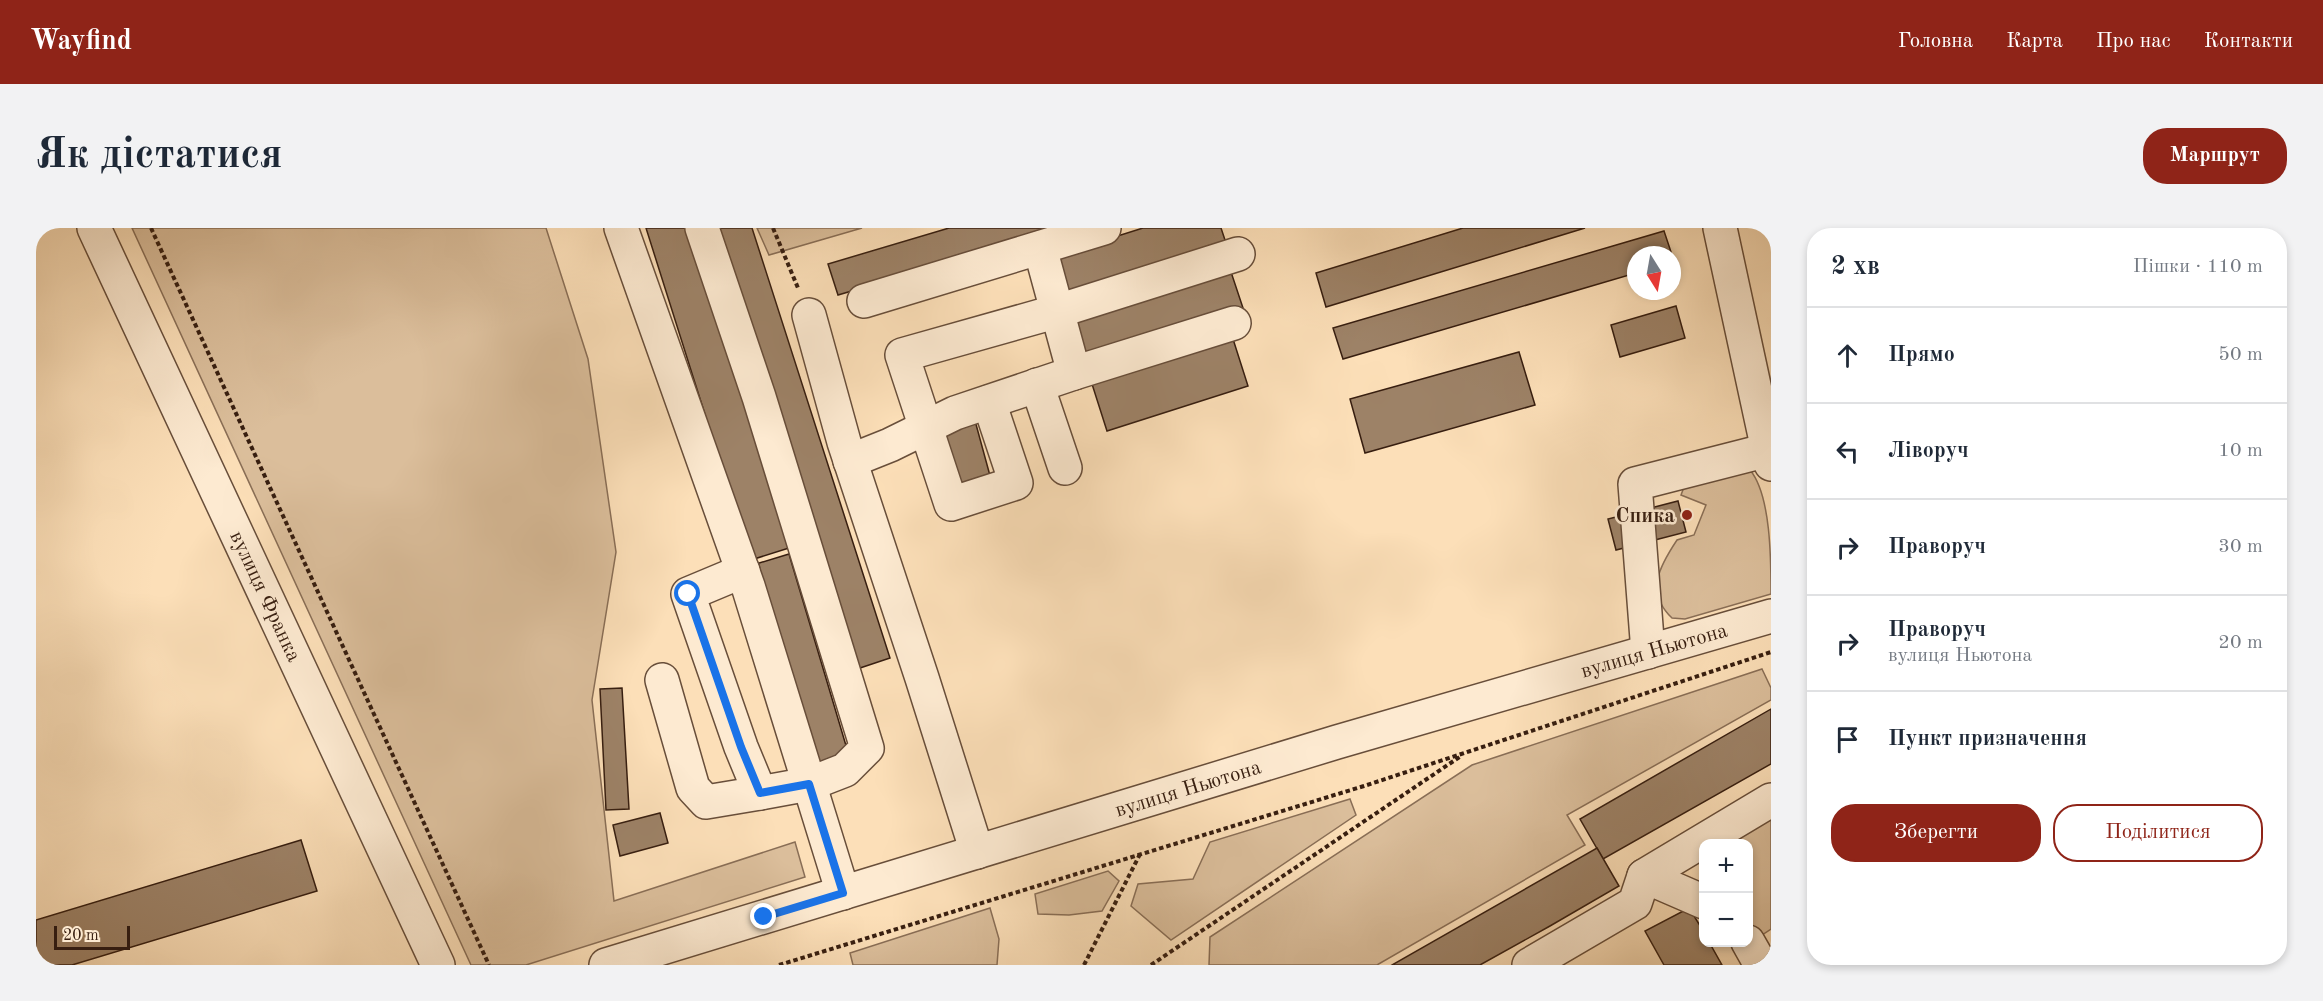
<!DOCTYPE html>
<html lang="uk">
<meta charset="utf-8">
<style>
body{margin:0;font-family:"Old Standard TT",serif;background:#f2f2f3;color:#1f2937}
.controls{position:absolute;right:18px;bottom:18px;display:grid;overflow:hidden;border-radius:12px;box-shadow:0 3px 9px #0003}
.controls button{width:54px;height:54px;display:grid;place-items:center;padding:0;border:0;border-bottom:2px solid #e0e1e3;background:#fff;color:#1f2937;font:30px sans-serif}
.compass{position:absolute;left:1591px;top:18px;width:54px;height:54px;border-radius:50%;background:#fff;box-shadow:0 3px 9px #0003;rotate:169deg}
.scale{position:absolute;left:18px;bottom:15px;width:76px;box-sizing:border-box;padding-left:6px;border:3px solid #371e10;border-top:0;font-size:16px;line-height:21px;white-space:nowrap;color:#371e10;-webkit-text-stroke:4px #fdead1;paint-order:stroke}
.stop{position:absolute;width:18px;height:18px;margin:-14px;border:4px solid #1a73e8;border-radius:50%;background:#fff}
.stop.end{background:#1a73e8;border-color:#fff;box-shadow:0 2px 6px #0008}
.list{margin:0;padding:0;list-style:none}
h2{display:flex;justify-content:space-between;align-items:center;height:78px;margin:0;padding:0 24px;font-size:26px}
h2 small{font-size:20px;font-weight:400;color:#747a83}
.list li{display:grid;grid-template-columns:39px 1fr auto;gap:18px;align-items:center;box-sizing:border-box;height:96px;padding:0 24px;border-top:2px solid #e0e1e3}
.list b{display:block;font-size:22px;white-space:nowrap}
.list p{margin:0;font-size:20px;white-space:nowrap;color:#747a83}
.list em{font-size:20px;font-style:normal;color:#747a83}
.actions{display:flex;gap:12px;padding:18px 24px}
.actions a{flex:1;padding:14px 0;border:2px solid #8f2418;border-radius:24px;text-align:center;font-size:21px;color:#8f2418}
.actions .main{background:#8f2418;color:#fff}
.icon{flex:none;width:33px;height:33px;fill:none;stroke:currentColor;stroke-width:2;stroke-linecap:round;stroke-linejoin:round}
.map{position:relative;flex:none;width:1735px;height:737px;overflow:hidden;border-radius:24px}
header{display:flex;align-items:center;gap:36px;box-sizing:border-box;height:84px;padding:0 30px;background:#8f2418;color:#fff}
header strong{font-size:28px}
nav{display:flex;gap:33px;margin-inline-start:auto;font-size:21px}
.intro{display:flex;align-items:center;justify-content:space-between;box-sizing:border-box;height:144px;padding:0 36px}
h1{margin:0;font-size:42px}
.button{padding:15px 27px;border-radius:24px;background:#8f2418;color:#fff;font-size:21px;font-weight:700}
main{display:flex;gap:36px;padding:0 36px}
aside{flex:1;background:#fff;border-radius:24px;box-shadow:0 3px 9px #0003}
.map>svg:first-child{display:block}
.green{fill:#dbbe9b;stroke:#896e56;stroke-width:1.5}
.building{fill:#9d8267;stroke:#371e10;stroke-width:1.5}
.lines{fill:none;stroke-linecap:round;stroke-linejoin:round}
.minor-casing{stroke:#684e3a;stroke-width:36}
.path{stroke:#371e10;stroke-width:4;stroke-dasharray:4.5 3;stroke-linecap:butt}
.minor{stroke:#fdead1;stroke-width:33}
.route{stroke:#1a73e8;stroke-width:8}
.poi-dot{fill:#8f2418;stroke:#fdead1;stroke-width:2}
.labels{text-anchor:middle;stroke-width:5;stroke-linejoin:round;paint-order:stroke}
.poi-label{font-size:21px;font-weight:bold;fill:#371e10;stroke:#fdead1;text-anchor:end}
.street-label{font-size:21px;fill:#371e10;stroke:#fdead1}
</style>
<header>
<strong>Wayfind</strong>
<nav><a>Головна</a><a>Карта</a><a>Про нас</a><a>Контакти</a></nav>
</header>
<div class="intro"><h1>Як дістатися</h1><a class="button">Маршрут</a></div>
<main>
<div class="map">
<svg width="1735" height="737" viewBox="0 0 1735 737">
<rect width="100%" height="100%" fill="#fcdfb8"/>
<filter id="stains"><feTurbulence type="fractalNoise" baseFrequency=".00333" numOctaves="4"/><feColorMatrix values="0 0 0 0 .2 0 0 0 0 .09 0 0 0 0 .02 0 0 0 .5 -.17"/></filter>
<radialGradient id="worn" r=".72"><stop offset=".6" stop-color="#630" stop-opacity="0"/><stop offset="1" stop-color="#630" stop-opacity=".3"/></radialGradient>
<!-- green -->
<g class="green">
<polygon points="96,0 510,0 552,131 580,324 556,472 578,673 759,614 769,649 490,737 435,737"/>
<polygon points="721,0 826,0 733,27"/>
<path d="M1714,242C1735,267 1735,332 1735,366L1649,391L1636,390C1609,364 1623,339 1641,312L1658,307L1670,277L1645,267L1650,254Z"/>
<polygon points="1726,441 1735,460 1735,472 1531,587 1549,617 1341,737 1173,737 1174,709 1436,537"/>
<polygon points="1314,571 1320,587 1135,712 1095,678 1102,656 1157,651 1174,614"/>
<polygon points="1735,586 1735,701 1723,709 1713,692 1712,616 1686,616"/>
<polygon points="1072,643 1083,653 1066,683 1033,687 1002,686 999,666"/>
<polygon points="954,680 963,711 961,737 817,737 814,725"/>
</g>
<!-- building -->
<g class="building">
<polygon points="610,0 653,0 753,320 715,332"/>
<polygon points="679,0 716,0 854,430 821,441"/>
<polygon points="913,0 1029,0 802,67 792,36"/>
<polygon points="1107,0 1185,0 1191,18 1031,67 1018,28"/>
<polygon points="1427,0 1549,0 1290,79 1280,45"/>
<polygon points="1628,3 1636,27 1600,27 1600,45 1307,131 1297,100"/>
<polygon points="1192,35 1207,80 1048,133 1033,88"/>
<polygon points="1640,78 1649,110 1584,129 1575,97"/>
<polygon points="1197,111 1212,158 1071,203 1056,156"/>
<polygon points="1483,124 1499,177 1329,225 1314,171"/>
<polygon points="938,189 956,255 922,264 904,198"/>
<polygon points="1642,273 1650,304 1580,322 1572,291"/>
<polygon points="753,326 814,531 781,541 720,336"/>
<polygon points="586,460 593,581 570,582 564,461"/>
<polygon points="1735,481 1735,536 1567,631 1544,591"/>
<polygon points="624,585 632,615 584,628 577,597"/>
<polygon points="265,612 281,663 36,737 0,737 0,692"/>
<polygon points="1561,620 1583,658 1514,698 1444,737 1356,737"/>
<polygon points="1653,680 1668,704 1668,714 1673,714 1686,737 1628,737 1609,703"/>
</g>
<g class="lines">
<defs>
<g id="minor">
<polyline points="58,0 402,737"/>
<polyline points="585,0 712,358 807,665"/>
<polyline points="666,0 723,169 831,520 809,542 773,556 724,565 705,519 652,366 707,343"/>
<polyline points="1684,0 1735,236"/>
<polyline points="1004,20 1038,145"/>
<polyline points="828,73 1068,0"/>
<polyline points="773,87 808,214 886,450 941,624"/>
<polyline points="1001,157 1029,240"/>
<polyline points="953,174 980,255 915,276 866,127 1022,83 1202,26"/>
<polyline points="814,233 854,217 919,185 1038,145 1198,95"/>
<polyline points="1612,424 1599,256 1732,222"/>
<polyline points="626,452 657,560 670,574 724,565"/>
<polyline points="1608,648 1668,674"/>
<polyline points="1712,714 1725,737"/>
<polyline points="570,737 1301,514 1735,388"/>
<polyline points="1493,737 1599,675 1608,648 1735,572"/>
</g>
</defs>
<!-- minor casing -->
<use href="#minor" class="minor-casing"/>
<!-- path -->
<g class="path">
<polyline points="115,0 453,737"/>
<polyline points="737,0 762,60"/>
<polyline points="743,737 1328,558 1735,424"/>
<polyline points="1048,737 1104,626"/>
<polyline points="1115,737 1425,528"/>
</g>
<!-- minor -->
<use href="#minor" class="minor"/>
</g>
<g class="lines">
<!-- route -->
<polyline class="route" points="652,366 705,519 724,565 773,556 807,665 728,689"/>
</g>
<!-- markers -->
<circle class="poi-dot" cx="1651" cy="287" r="6"/>
<g class="labels">
<!-- poi labels -->
<g class="poi-label">
<text x="1639" y="294">Спика</text>
</g>
<!-- street labels -->
<g class="street-label">
<text transform="translate(230 368) rotate(65)" y="7">вулиця Франка</text>
<text transform="translate(1618 422) rotate(-16)" y="7">вулиця Ньютона</text>
<text transform="translate(1152 560) rotate(-17)" y="7">вулиця Ньютона</text>
</g>
</g>
<rect width="100%" height="100%" filter="url(#stains)"/>
<rect width="100%" height="100%" fill="url(#worn)"/>
</svg>
<div class="controls">
<button>+</button>
<button>−</button>
</div>
<svg class="compass" viewBox="-18 -18 36 36"><path d="M0-13l5 13h-10z" fill="#e53935"/><path d="M0 13l5-13h-10z" fill="#747a83"/></svg>
<div class="scale">20 m</div>
<div class="stop" style="left:652px;top:366px"></div>
<div class="stop end" style="left:728px;top:689px"></div>
</div>
<aside>
<h2>2 хв<small>Пішки · 110 m</small></h2>
<ul class="list">
<li><svg class="icon" aria-label="ahead" viewBox="0 0 24 24"><path d="M12 20V5M6 11l6-6 6 6"/></svg><div><b>Прямо</b></div><em>50 m</em></li>
<li><svg class="icon" aria-label="left" viewBox="0 0 24 24"><path d="M17 20v-9H6M10 6l-5 5 5 5"/></svg><div><b>Ліворуч</b></div><em>10 m</em></li>
<li><svg class="icon" aria-label="right" viewBox="0 0 24 24"><path d="M7 20v-9h11M14 6l5 5-5 5"/></svg><div><b>Праворуч</b></div><em>30 m</em></li>
<li><svg class="icon" aria-label="right" viewBox="0 0 24 24"><path d="M7 20v-9h11M14 6l5 5-5 5"/></svg><div><b>Праворуч</b><p>вулиця Ньютона</p></div><em>20 m</em></li>
<li><svg class="icon" aria-label="arrive" viewBox="0 0 24 24"><path d="M6 21V4h12l-3 4 3 4H6"/></svg><div><b>Пункт призначення</b></div></li>
</ul>
<div class="actions"><a class="main">Зберегти</a><a>Поділитися</a></div>
</aside>
</main>
